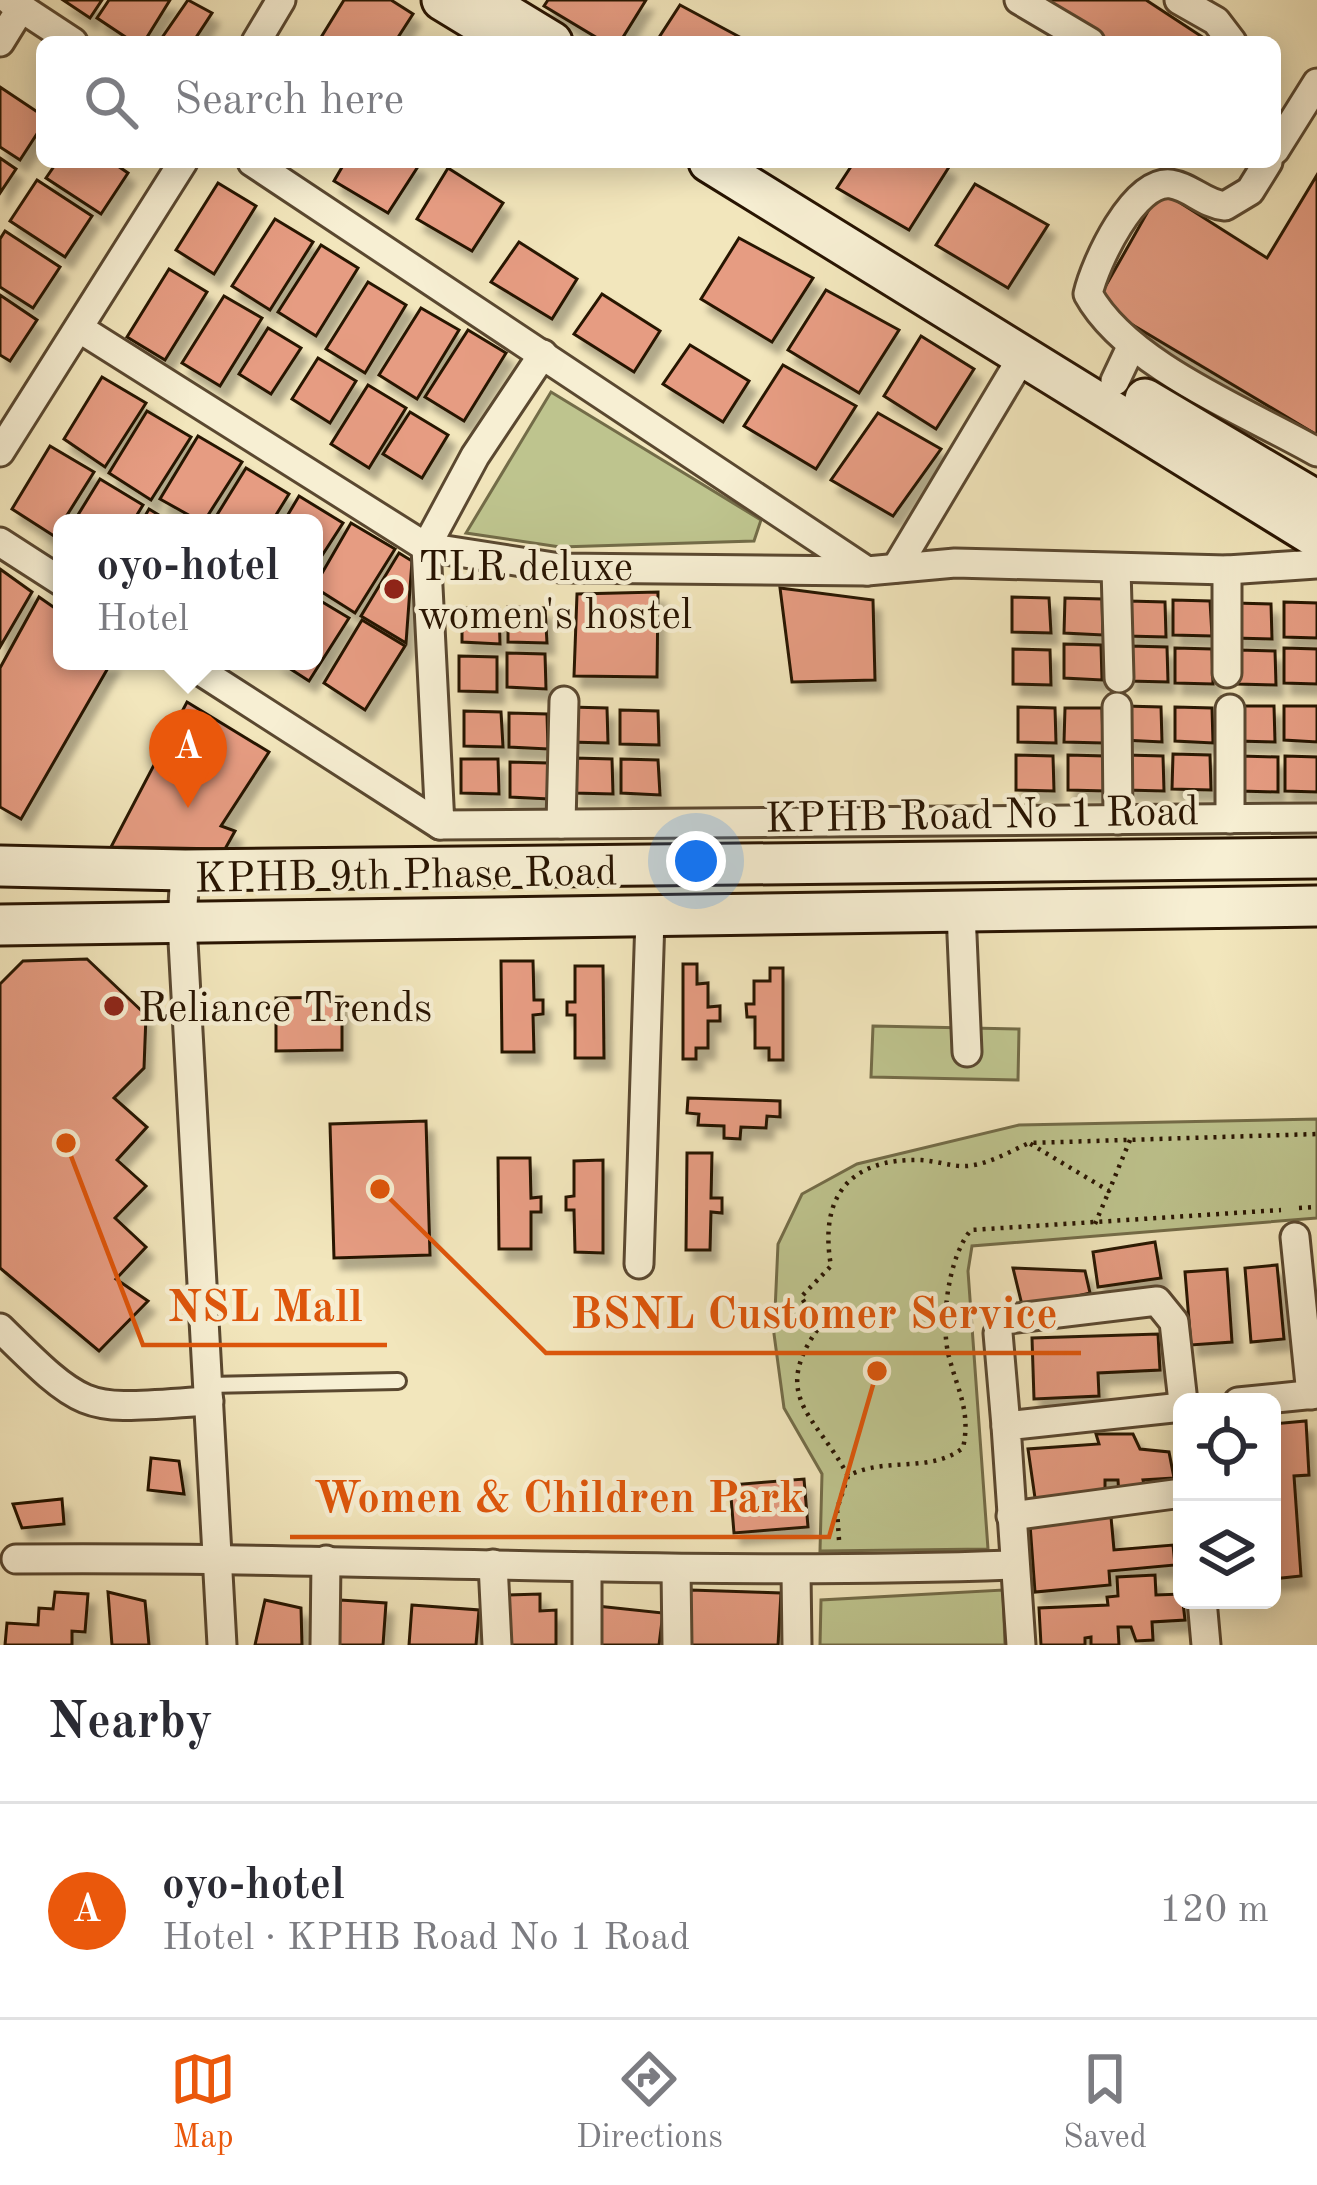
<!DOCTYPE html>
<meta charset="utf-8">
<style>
body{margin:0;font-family:"Old Standard TT",serif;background:#f2f2f3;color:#2b2b33}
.controls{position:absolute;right:36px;bottom:36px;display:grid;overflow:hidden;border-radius:18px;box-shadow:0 6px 30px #0003}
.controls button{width:108px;height:108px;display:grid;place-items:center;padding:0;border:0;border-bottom:3px solid #e1e1e2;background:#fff;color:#2b2b33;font:60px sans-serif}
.you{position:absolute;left:696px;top:861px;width:42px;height:42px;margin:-30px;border:9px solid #fff;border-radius:50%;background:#1a73e8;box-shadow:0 0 0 18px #1a73e833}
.badge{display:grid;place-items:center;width:78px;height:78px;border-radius:50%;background:#ea580c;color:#fff;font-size:39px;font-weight:700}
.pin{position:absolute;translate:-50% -99px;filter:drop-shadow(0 3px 6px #0008)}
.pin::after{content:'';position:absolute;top:63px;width:42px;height:36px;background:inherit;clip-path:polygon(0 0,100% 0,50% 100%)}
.popup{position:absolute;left:53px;top:514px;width:270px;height:156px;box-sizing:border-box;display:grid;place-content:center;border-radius:18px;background:#fff;filter:drop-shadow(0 3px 9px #0005);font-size:39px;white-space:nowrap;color:#7c7c81}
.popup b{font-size:45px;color:#2b2b33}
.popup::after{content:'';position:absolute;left:50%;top:100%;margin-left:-24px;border:24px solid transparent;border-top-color:#fff}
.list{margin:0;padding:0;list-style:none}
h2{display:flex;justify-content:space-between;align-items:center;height:156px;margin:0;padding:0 48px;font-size:51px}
h2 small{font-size:39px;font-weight:400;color:#7c7c81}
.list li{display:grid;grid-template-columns:78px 1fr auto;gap:36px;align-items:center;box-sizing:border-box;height:216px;padding:0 48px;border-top:3px solid #e1e1e2}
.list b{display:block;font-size:45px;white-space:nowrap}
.list p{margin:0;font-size:39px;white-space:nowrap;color:#7c7c81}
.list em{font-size:39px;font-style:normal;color:#7c7c81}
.icon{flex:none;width:66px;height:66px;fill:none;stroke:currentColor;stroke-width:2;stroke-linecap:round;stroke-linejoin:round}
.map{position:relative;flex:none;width:1317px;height:1645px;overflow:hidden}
.search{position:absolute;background:#fff;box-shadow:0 6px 30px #0003;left:36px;right:36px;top:36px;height:132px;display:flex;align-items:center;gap:30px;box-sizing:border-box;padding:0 42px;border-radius:18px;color:#7c7c81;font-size:45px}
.sheet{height:372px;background:#fff}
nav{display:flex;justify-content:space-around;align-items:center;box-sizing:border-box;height:168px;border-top:3px solid #e1e1e2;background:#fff;font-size:33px;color:#7c7c81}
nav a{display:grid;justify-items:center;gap:6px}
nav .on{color:#ea580c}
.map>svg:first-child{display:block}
.green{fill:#bec48e;stroke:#736c48;stroke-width:3}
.building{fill:#e69c82;stroke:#281401;stroke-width:3;filter:url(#shadow)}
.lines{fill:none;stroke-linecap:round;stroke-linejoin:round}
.lane-casing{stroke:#5a4830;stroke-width:20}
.street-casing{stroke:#5a4830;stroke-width:33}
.secondary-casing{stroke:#281401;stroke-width:45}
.path{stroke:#281401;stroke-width:4.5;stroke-dasharray:3 6;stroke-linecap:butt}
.lane{stroke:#f7efd3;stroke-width:14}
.street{stroke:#f7efd3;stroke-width:27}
.secondary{stroke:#f7efd3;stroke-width:39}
.poi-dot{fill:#8f2418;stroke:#f7efd3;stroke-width:4.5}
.labels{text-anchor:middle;stroke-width:9;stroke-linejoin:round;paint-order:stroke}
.poi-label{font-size:42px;fill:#281401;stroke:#f7efd3;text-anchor:start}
.street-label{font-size:42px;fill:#281401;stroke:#f7efd3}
.leader{fill:none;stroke:#de560b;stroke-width:4.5}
.callout-dot{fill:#de560b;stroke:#f7efd3;stroke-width:4.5}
.callout-label{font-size:45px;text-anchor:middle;font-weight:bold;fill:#de560b;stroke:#f7efd3;stroke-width:9;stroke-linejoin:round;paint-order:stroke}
</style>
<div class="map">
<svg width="1317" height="1645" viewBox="0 0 1317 1645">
<defs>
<filter id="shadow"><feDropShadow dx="7" dy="11" stdDeviation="3" flood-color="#0004"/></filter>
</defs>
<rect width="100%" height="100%" fill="#f2e6bc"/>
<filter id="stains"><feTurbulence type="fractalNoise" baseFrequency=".00167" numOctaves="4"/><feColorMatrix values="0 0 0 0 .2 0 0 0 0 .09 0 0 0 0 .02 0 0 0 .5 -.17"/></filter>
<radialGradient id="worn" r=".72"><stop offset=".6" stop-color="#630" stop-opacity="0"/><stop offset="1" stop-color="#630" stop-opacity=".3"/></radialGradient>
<!-- green -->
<g class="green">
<polygon points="551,392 761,520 754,541 560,547 466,533"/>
<polygon points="873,1026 1019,1029 1018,1080 871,1077"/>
<polygon points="1317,1119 1317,1218 972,1246 968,1271 988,1549 820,1551 822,1474 784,1408 774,1334 778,1244 802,1194 857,1164 1019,1125"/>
<polygon points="1003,1590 1005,1645 820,1645 821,1600"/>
</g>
<!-- building -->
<g class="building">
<polygon points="63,0 102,0 90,18"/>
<polygon points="109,0 170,0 144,42 133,42 97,18"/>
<polygon points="188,0 212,13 193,42 159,42"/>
<polygon points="344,0 391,0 413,14 395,42 325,42 320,39"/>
<polygon points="548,0 646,0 620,42 604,42 544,6"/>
<polygon points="1041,0 1146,0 1210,42 1107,42"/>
<polygon points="680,5 749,42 656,42"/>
<polygon points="0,87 42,115 42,126 20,160 0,147"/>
<polygon points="0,158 16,169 0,193"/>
<polygon points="57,162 112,162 128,173 101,214 46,178"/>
<polygon points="345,162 414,162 419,165 388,213 334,181"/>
<polygon points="854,162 941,162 949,167 909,230 837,188"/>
<polygon points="448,168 503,203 472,251 417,219"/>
<polygon points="1317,175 1317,435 1096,303 1160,190 1267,258"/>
<polygon points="37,180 92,216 65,257 10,221"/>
<polygon points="218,183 256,206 214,274 176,250"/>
<polygon points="975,184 1048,225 1008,288 936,245"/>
<polygon points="275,219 313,242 270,310 232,286"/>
<polygon points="5,231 60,267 33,308 0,287 0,239"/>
<polygon points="739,238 813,278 772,342 701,299"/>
<polygon points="519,242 577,279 552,319 491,282"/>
<polygon points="321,245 358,268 316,336 278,312"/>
<polygon points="169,269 207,292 165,360 127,337"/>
<polygon points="368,282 406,305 365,373 326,349"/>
<polygon points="826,290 899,330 859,393 788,350"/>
<polygon points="602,294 660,331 634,372 574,334"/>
<polygon points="0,295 37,320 10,361 0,355"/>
<polygon points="224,296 262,318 220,386 182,363"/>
<polygon points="421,308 459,330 417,399 379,375"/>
<polygon points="268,328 301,348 271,394 239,374"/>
<polygon points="468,330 506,353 464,421 425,397"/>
<polygon points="921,336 974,369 936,429 884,396"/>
<polygon points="690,345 749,381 723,422 663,384"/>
<polygon points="318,358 356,381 330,423 292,399"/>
<polygon points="783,365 856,406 816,469 744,426"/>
<polygon points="102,377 146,403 105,467 64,439"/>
<polygon points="368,385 406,408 369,468 331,444"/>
<polygon points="147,411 191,437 151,500 109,473"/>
<polygon points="410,412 448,435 422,478 383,454"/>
<polygon points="878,413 941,449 893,516 831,480"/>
<polygon points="198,436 242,462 203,523 160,499"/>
<polygon points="50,446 94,472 54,536 12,509"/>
<polygon points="246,468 289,494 271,523 212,523"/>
<polygon points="100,479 143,505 132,523 73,523"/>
<polygon points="299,496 343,523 314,568 314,523 283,523"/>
<polygon points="149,509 172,523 141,523"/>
<polygon points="351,523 395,549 355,613 314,587"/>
<polygon points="399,553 412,561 406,643 361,616"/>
<polygon points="0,569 32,592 0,647"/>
<polygon points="780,588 873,600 875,680 792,682"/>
<polygon points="658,592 657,677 574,676 577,594"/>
<polygon points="39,597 62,613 62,661 112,661 21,819 0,807 0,668"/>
<polygon points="314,597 349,618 309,681 278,661 314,661"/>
<polygon points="1012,597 1049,598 1051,633 1012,632"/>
<polygon points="1065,598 1102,599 1103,635 1064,633"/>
<polygon points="1173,600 1210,601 1212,636 1173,635"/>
<polygon points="1128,601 1165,602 1166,637 1127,636"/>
<polygon points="1284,602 1317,603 1317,638 1284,637"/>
<polygon points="1234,603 1271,604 1272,639 1234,638"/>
<polygon points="508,607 545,608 547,643 508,642"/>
<polygon points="462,608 499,609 500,644 462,642"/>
<polygon points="362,620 405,646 365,710 324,683"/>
<polygon points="1064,644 1101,645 1102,680 1064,678"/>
<polygon points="1129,646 1167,647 1168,682 1129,681"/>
<polygon points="1175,648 1212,649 1213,684 1175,683"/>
<polygon points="1284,648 1317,649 1317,684 1284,683"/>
<polygon points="1013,649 1050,650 1051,685 1013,684"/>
<polygon points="1238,650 1275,651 1276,685 1237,684"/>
<polygon points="507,653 545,654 546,689 507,687"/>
<polygon points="459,656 497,657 497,692 459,691"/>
<polygon points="187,702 269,752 221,826 235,831 225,849 111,847"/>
<polygon points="1124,706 1161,707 1162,742 1123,740"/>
<polygon points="1237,706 1274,706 1275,742 1237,741"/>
<polygon points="1284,706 1317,706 1317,742 1284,740"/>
<polygon points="569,707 607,708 608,743 569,742"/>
<polygon points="1018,707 1055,708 1056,743 1018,742"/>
<polygon points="1175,707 1212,708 1213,743 1175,741"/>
<polygon points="1065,708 1102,708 1103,743 1064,742"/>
<polygon points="620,710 658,711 659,745 620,744"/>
<polygon points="464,711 501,712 503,747 464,746"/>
<polygon points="509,713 547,714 548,749 509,747"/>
<polygon points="1173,754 1210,755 1211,790 1172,789"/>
<polygon points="1016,755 1053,756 1054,791 1016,790"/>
<polygon points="1068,755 1105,756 1106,791 1068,790"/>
<polygon points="1126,755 1163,756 1164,791 1126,790"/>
<polygon points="1240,756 1278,757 1278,792 1240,791"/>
<polygon points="1285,756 1317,757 1317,792 1285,791"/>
<polygon points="574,758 612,759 613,794 574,793"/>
<polygon points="461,759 498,759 499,794 461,793"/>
<polygon points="621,759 658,760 660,795 621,793"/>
<polygon points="510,762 548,763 549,799 510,797"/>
<polygon points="87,959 146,1015 144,1068 114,1098 147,1127 117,1160 146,1186 115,1218 146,1247 116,1279 148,1301 99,1351 0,1268 0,984 23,961"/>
<polygon points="501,961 533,961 534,1000 543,1000 543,1014 533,1015 534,1052 502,1052"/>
<polygon points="683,964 697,964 697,984 708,983 708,1007 720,1006 720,1021 708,1021 708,1048 696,1048 696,1059 683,1059"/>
<polygon points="575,966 603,966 604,1058 575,1058 575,1015 567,1015 567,1002 575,1002"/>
<polygon points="770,968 783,968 783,1060 769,1060 769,1048 755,1048 755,1017 747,1017 746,1004 754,1004 754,981 770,981"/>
<polygon points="342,997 342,1050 276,1051 276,998"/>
<polygon points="688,1098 780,1101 780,1117 767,1116 766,1128 741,1127 740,1139 724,1138 724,1126 698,1125 699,1114 687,1113"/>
<polygon points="426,1121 430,1255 334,1258 330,1124"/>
<polygon points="687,1153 712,1153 711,1198 722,1198 722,1213 711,1212 710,1250 686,1250"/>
<polygon points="498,1158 530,1158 531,1198 541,1197 541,1212 531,1212 531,1249 499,1249"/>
<polygon points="603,1160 603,1253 575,1252 574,1210 566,1210 566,1197 574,1196 574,1161"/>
<polygon points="1155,1242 1161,1278 1098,1287 1093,1252"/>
<polygon points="1277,1265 1284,1339 1251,1342 1245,1268"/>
<polygon points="1013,1268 1085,1271 1090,1293 1023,1309"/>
<polygon points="1227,1269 1232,1342 1191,1345 1185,1272"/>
<polygon points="1158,1334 1160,1370 1098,1373 1099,1396 1034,1399 1032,1338"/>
<polygon points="1306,1421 1309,1475 1294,1476 1301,1576 1272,1579 1272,1424"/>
<polygon points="1096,1434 1133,1434 1140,1449 1169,1452 1174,1478 1143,1480 1146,1493 1119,1496 1118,1480 1105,1480 1105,1502 1036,1505 1028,1449 1099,1444"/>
<polygon points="151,1458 179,1461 184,1494 148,1490"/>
<polygon points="804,1479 808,1527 734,1533 730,1485"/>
<polygon points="62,1499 64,1524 22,1528 13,1504"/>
<polygon points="1111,1517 1114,1550 1173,1545 1175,1565 1109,1571 1110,1585 1035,1592 1030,1524"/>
<polygon points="1155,1575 1156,1595 1182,1594 1185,1620 1152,1622 1153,1640 1136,1641 1131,1627 1118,1627 1119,1645 1091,1645 1091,1637 1085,1638 1085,1645 1041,1645 1039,1608 1108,1605 1107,1597 1118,1596 1117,1577"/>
<polygon points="690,1590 781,1593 778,1645 687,1645"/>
<polygon points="55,1592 88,1594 85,1632 72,1631 72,1645 5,1645 7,1623 38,1625 39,1608 53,1609"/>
<polygon points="108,1592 145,1601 149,1645 112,1645"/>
<polygon points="540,1594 540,1611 556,1610 556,1645 508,1645 508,1595"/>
<polygon points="265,1600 301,1608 302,1645 255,1645"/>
<polygon points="340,1600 386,1603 383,1645 336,1645"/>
<polygon points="412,1605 479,1610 476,1645 409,1645"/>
<polygon points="597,1606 663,1613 659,1645 593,1645"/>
</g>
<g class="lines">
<defs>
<polyline id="lane" points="208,1385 398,1381"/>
<g id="street">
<polyline points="9,0 73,42"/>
<polyline points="1019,0 1090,42"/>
<polyline points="1179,0 1216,21 1232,42"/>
<polyline points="0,42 21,8"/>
<polyline points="256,42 281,0"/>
<polyline points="1275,150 1317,83"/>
<polyline points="252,162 867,571"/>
<path d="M1268,162L1250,191L1225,206C1204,204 1191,187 1171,184C1134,179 1095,263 1088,294C1127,365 1247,412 1317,452"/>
<polyline points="82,330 426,547 475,456 543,354"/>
<polyline points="1115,381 1132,345"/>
<polyline points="0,452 183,162"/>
<polyline points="0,542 62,582"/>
<polyline points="1317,564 1227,570 955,563 867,571 560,568 426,547 440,825 1317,818"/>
<polyline points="896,568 1024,354"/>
<polyline points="1116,568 1119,678"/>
<polyline points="185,661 440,825"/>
<polyline points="1227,673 1227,570"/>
<polyline points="1117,707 1118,820"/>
<polyline points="1230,709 1230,819"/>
<polyline points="561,824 564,701"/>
<polyline points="185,870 182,923 222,1645"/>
<polyline points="961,912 967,1052"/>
<polyline points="1295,1237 1311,1395"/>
<polyline points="639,1264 650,918"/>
<polyline points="1009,1319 1157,1301 1174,1322 1183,1402"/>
<path d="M0,1328C90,1417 84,1409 209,1401"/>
<polyline points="998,1333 1006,1426"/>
<polyline points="1238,1402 1317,1394"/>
<polyline points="1011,1516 1182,1493"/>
<path d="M16,1559C348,1556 680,1577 1012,1565"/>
<polyline points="493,1564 497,1645"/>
<polyline points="587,1567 587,1645"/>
<polyline points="676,1570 677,1645"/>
<polyline points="796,1573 797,1645"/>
<polyline points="1202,1600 1206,1645"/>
<polyline points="325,1645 326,1560"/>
<polyline points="1021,1645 1006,1426 1182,1407"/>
</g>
<g id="secondary">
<polyline points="442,0 511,42"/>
<polyline points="493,6 552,42"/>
<polyline points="709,162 1317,538"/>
<polyline points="1145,399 1317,501"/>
<polyline points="0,866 185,870 1317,858"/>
<polyline points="0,925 1317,906"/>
</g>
</defs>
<!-- lane casing -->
<use href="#lane" class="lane-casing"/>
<!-- street casing -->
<use href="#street" class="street-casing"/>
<!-- secondary casing -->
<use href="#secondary" class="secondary-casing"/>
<!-- path -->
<g class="path">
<polyline points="1130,1140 1109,1191 1029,1143 1317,1134"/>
<polyline points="1299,1208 1317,1207"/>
<polyline points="1095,1224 1109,1191"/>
<path d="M848,1476C817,1416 768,1397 820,1326L801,1297L831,1266C819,1198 848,1158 921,1160C937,1161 953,1167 967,1166C989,1164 1009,1152 1029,1143"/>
<path d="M839,1540L837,1509L848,1476C885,1456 929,1474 963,1448C971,1412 958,1391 949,1357C940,1323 948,1257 971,1230L1281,1210"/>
</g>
<!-- lane -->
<use href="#lane" class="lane"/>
<!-- street -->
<use href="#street" class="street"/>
<!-- secondary -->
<use href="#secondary" class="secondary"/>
</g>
<!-- markers -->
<g class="poi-dot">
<circle cx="394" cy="589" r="12"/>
<circle cx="114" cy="1006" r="12"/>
</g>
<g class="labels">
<!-- poi labels -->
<g class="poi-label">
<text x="418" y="580">TLR deluxe<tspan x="418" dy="48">women's hostel</tspan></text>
<text x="138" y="1021">Reliance Trends</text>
</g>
<!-- street labels -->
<g class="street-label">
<text transform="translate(982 813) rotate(-1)" y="15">KPHB Road No 1 Road</text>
<text transform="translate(406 873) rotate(-1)" y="15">KPHB 9th Phase Road</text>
</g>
</g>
<!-- callouts -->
<path class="leader" d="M66 1143L143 1345H387M380 1189L546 1353H1081M877 1371L829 1537H290"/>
<g class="callout-dot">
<circle cx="66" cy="1143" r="12"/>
<circle cx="380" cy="1189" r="12"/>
<circle cx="877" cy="1371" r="12"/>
</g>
<g class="callout-label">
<text x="265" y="1321">NSL Mall</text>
<text x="814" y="1328">BSNL Customer Service</text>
<text x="559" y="1512">Women &amp; Children Park</text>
</g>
<rect width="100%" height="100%" filter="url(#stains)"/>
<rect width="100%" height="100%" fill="url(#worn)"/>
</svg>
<div class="controls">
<button><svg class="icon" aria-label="locate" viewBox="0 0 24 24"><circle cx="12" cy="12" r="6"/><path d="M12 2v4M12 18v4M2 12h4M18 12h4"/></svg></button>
<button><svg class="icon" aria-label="layers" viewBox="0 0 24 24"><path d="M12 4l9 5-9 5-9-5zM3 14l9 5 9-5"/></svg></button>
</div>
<div class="you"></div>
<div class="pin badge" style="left:188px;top:808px">A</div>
<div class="popup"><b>oyo-hotel</b>Hotel</div>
<div class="search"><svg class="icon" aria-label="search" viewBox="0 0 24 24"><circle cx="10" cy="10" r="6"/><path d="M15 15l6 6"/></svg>Search here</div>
</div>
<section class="sheet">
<h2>Nearby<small></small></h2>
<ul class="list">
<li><span class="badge">A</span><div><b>oyo-hotel</b><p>Hotel · KPHB Road No 1 Road</p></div><em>120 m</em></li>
</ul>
</section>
<nav>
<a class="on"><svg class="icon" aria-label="map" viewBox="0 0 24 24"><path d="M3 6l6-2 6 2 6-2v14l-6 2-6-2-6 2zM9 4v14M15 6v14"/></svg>Map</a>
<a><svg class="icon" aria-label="directions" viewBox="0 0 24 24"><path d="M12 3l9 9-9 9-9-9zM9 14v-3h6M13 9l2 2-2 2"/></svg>Directions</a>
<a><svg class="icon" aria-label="saved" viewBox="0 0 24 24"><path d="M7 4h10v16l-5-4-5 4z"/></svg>Saved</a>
</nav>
